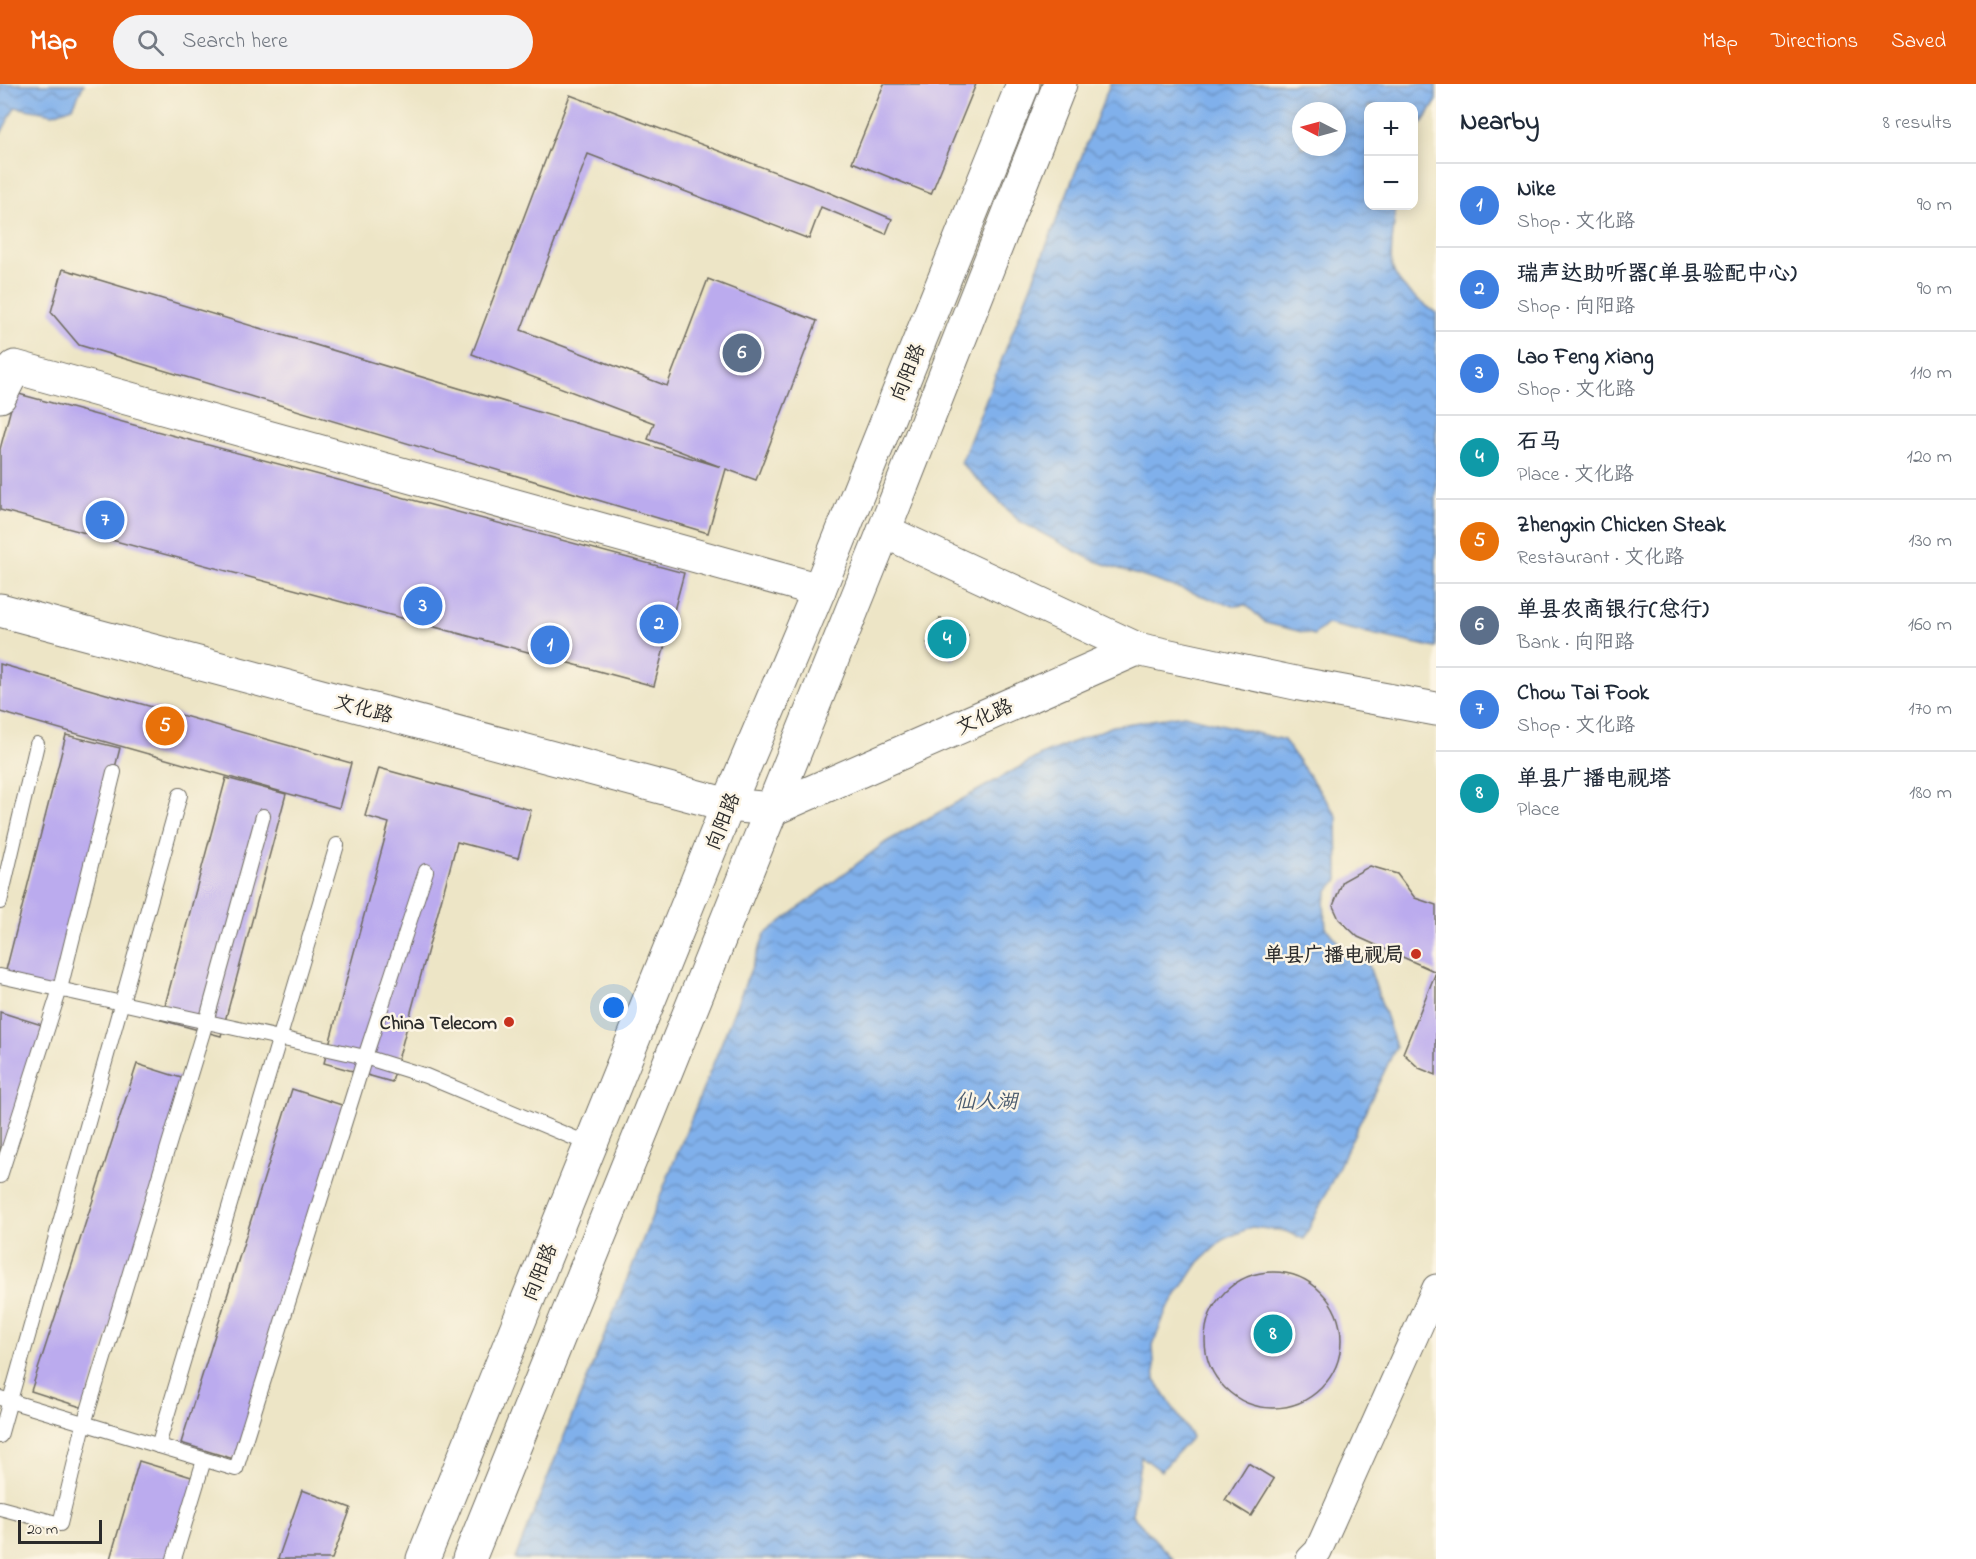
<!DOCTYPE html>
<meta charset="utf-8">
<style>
body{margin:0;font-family:"Indie Flower","LXGW WenKai TC",sans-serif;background:#f2f2f3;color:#1f2937}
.controls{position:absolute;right:18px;top:18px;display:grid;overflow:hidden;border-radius:12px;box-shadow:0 3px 15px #0003}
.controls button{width:54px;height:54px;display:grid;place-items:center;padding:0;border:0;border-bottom:2px solid #e0e1e3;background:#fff;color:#1f2937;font:30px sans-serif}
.compass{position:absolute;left:1292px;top:18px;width:54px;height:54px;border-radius:50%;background:#fff;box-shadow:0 3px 15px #0003;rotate:276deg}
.scale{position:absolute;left:18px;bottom:15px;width:84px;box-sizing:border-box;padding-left:6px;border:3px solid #2b2b2b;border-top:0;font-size:16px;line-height:21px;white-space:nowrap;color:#2b2b2b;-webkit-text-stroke:4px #fcf5e5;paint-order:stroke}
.you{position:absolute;left:614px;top:924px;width:21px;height:21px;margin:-15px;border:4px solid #fff;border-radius:50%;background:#1a73e8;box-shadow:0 0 0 9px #1a73e833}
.badge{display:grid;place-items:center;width:39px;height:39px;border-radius:50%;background:#ea580c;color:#fff;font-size:20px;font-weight:700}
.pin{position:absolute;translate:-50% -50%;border:3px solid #fff;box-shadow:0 2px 6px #0006}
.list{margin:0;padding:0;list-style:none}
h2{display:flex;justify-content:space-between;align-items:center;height:78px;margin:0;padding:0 24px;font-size:26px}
h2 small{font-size:20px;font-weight:400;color:#747a83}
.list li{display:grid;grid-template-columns:39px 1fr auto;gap:18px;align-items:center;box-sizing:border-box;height:84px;padding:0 24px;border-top:2px solid #e0e1e3}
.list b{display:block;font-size:22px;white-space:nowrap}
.list p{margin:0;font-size:20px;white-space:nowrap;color:#747a83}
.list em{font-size:20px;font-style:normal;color:#747a83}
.icon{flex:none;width:33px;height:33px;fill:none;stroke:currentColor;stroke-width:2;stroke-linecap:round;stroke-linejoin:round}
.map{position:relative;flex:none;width:1436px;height:1475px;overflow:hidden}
header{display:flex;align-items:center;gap:36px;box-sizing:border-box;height:84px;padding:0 30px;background:#ea580c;color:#fff}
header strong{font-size:28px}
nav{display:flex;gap:33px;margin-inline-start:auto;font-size:21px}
.search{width:420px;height:54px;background:#f2f2f3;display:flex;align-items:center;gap:15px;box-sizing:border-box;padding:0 21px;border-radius:33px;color:#747a83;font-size:22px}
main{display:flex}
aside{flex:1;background:#fff}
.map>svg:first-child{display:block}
.water{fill:url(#water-waves);stroke:#566e8b;stroke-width:1.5;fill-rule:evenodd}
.building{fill:#bbabee}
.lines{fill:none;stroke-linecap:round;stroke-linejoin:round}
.service-casing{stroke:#6f6c61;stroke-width:16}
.minor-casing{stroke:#6f6c61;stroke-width:29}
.tertiary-casing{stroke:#6f6c61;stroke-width:35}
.secondary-casing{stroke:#6f6c61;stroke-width:35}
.service{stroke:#fff;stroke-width:14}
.minor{stroke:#fff;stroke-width:27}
.tertiary{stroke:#fff;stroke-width:33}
.secondary{stroke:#fff;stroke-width:33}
.poi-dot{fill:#c8321e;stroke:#fcf5e5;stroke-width:2}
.labels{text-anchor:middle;stroke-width:5;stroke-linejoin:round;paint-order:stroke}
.street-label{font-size:20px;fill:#2b2b2b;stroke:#fcf5e5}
.poi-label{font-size:20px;font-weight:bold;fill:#2b2b2b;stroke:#fcf5e5;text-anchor:end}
.water-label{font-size:21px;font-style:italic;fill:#495a6e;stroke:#fcf5e5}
</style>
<header>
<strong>Map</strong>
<div class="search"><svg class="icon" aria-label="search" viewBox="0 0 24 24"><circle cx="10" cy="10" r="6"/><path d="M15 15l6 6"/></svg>Search here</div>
<nav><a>Map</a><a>Directions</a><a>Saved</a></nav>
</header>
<main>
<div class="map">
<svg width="1436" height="1475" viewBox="0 0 1436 1475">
<defs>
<pattern id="water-waves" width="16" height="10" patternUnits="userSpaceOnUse" patternTransform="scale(1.5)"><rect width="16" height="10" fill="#80b0eb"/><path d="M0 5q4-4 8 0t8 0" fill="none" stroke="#698fbf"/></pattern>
</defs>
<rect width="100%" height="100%" fill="#fcf5e5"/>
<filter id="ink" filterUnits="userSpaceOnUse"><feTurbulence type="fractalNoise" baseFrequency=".0167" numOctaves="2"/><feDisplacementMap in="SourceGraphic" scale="12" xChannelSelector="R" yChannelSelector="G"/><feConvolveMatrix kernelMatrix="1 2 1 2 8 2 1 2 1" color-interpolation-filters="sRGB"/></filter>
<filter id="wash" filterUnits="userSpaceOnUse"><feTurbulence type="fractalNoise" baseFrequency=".008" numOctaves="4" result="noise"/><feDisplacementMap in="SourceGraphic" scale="24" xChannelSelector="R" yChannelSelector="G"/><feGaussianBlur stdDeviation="1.35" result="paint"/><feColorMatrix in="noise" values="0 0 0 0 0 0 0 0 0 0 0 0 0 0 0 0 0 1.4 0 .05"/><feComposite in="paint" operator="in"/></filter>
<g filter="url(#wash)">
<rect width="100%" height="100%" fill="#ede5c6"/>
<!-- water -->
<g class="water">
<polygon points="0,0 84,0 73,23 53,30 15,23 0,51"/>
<path d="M1110,0H1436V18L1414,51V22H1368V122H1396C1395,135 1389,172 1392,182C1397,203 1420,217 1436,229V564L1327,540L1314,551L1266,539L1246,521L1233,522L1092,476L1019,437L961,379ZM1301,27H1337V63H1301Z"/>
<polygon points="1184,631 1284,656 1337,732 1338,796 1328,807 1324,820 1326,844 1340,861 1366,873 1396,963 1304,1155 1285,1147 1252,1143 1224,1155 1199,1178 1166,1227 1153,1261 1155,1296 1192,1353 1161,1387 1141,1372 1132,1431 1173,1475 515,1475 765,850 886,758 1043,670 1113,642"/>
</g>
<g id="blocks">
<!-- building -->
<g class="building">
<polygon points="884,0 976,0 931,110 852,78"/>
<polygon points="570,11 828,108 892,135 886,150 821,123 809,155 588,70 521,246 667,302 708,195 817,237 756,396 726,385 708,449 79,261 51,228 63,185 721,383 648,355 654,339 472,270"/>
<polygon points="15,309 684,489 654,602 0,426 0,365"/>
<polygon points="940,534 968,551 953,576 927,559"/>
<polygon points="0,580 351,679 339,724 0,628"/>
<polygon points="66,651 120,664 57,912 3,898"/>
<polygon points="379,684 531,726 518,774 457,758 392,998 324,979 389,739 365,732"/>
<polygon points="226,694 286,710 221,952 161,936"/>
<polygon points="1370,782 1397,790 1415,814 1436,821 1436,991 1419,984 1403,969 1436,888 1358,853 1339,835 1333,822 1343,797"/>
<polygon points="0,928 45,942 0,1079"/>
<polygon points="137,980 191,997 84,1324 31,1307"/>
<polygon points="292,1005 348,1023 237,1376 181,1359"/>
<circle cx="1273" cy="1256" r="68"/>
<polygon points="139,1377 198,1395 174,1475 110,1475"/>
<polygon points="1248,1379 1274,1395 1251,1432 1225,1416"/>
<polygon points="302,1406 351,1424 332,1475 278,1475"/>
</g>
</g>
</g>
<g filter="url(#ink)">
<use href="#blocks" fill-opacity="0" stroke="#6f6c61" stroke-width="1.5"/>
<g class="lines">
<defs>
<g id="service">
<polyline points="0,818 37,660"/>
<polyline points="0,892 365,973 426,992 591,1061"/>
<polyline points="0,1092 60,905 114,688"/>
<polyline points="0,1314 236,1385 365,973 426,787"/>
<polyline points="0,1352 180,711"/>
<polyline points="158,1362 337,761"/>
<polyline points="0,1424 60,1440 84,1340 206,938 263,732"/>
<polyline points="174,1475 204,1376"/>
</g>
<polyline id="minor" points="1310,1475 1318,1467 1436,1204"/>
<g id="tertiary">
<polyline points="0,312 15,283 819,506"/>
<polyline points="0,526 728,721 773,725"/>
</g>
<g id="secondary">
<polyline points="884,447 1137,565 1300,600 1436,625"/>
<polyline points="773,725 1137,565"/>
<polyline points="423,1475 728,721 819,506 1023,0"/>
<polyline points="469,1475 884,447 1060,0"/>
</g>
</defs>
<!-- service casing -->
<use href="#service" class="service-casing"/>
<!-- minor casing -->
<use href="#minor" class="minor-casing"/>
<!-- tertiary casing -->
<use href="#tertiary" class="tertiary-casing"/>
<!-- secondary casing -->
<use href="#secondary" class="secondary-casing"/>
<!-- service -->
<use href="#service" class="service"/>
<!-- minor -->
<use href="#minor" class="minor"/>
<!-- tertiary -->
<use href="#tertiary" class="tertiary"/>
<!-- secondary -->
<use href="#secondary" class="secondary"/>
</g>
</g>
<!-- markers -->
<g class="poi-dot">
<circle cx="1416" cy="870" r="6"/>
<circle cx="509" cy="938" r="6"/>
</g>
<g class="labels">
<!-- street labels -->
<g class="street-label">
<text transform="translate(907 288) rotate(-68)" y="7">向阳路</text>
<text transform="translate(364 624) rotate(15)" y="7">文化路</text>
<text transform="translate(984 632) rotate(-24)" y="7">文化路</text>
<text transform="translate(722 737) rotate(-68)" y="7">向阳路</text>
<text transform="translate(539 1188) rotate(-68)" y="7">向阳路</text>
</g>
<!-- poi labels -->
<g class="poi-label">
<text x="1404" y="877">单县广播电视局</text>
<text x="497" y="945">China Telecom</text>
</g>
<!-- water labels -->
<g class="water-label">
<text x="986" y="1024">仙人湖</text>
</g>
</g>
</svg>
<div class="controls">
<button>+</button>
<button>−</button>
</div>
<svg class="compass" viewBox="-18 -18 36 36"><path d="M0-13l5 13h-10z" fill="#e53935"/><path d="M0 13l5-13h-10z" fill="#747a83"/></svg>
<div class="scale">20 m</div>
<div class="you"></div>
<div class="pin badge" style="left:550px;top:561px;background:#3f7fe0">1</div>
<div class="pin badge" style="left:659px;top:540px;background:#3f7fe0">2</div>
<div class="pin badge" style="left:423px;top:522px;background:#3f7fe0">3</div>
<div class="pin badge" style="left:947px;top:555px;background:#0f9aa8">4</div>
<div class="pin badge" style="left:165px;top:642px;background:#e8710a">5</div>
<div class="pin badge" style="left:742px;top:269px;background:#5c6f8a">6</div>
<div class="pin badge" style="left:105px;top:436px;background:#3f7fe0">7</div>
<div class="pin badge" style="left:1273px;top:1250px;background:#0f9aa8">8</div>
</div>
<aside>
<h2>Nearby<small>8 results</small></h2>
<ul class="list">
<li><span class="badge" style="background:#3f7fe0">1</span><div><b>Nike</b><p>Shop · 文化路</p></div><em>90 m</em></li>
<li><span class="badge" style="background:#3f7fe0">2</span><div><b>瑞声达助听器(单县验配中心)</b><p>Shop · 向阳路</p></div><em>90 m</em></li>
<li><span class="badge" style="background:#3f7fe0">3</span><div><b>Lao Feng Xiang</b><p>Shop · 文化路</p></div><em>110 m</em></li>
<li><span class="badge" style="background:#0f9aa8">4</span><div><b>石马</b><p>Place · 文化路</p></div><em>120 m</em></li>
<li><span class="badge" style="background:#e8710a">5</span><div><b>Zhengxin Chicken Steak</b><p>Restaurant · 文化路</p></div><em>130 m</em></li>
<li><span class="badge" style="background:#5c6f8a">6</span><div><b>单县农商银行(总行)</b><p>Bank · 向阳路</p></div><em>160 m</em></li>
<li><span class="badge" style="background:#3f7fe0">7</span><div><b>Chow Tai Fook</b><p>Shop · 文化路</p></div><em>170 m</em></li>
<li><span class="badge" style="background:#0f9aa8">8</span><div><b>单县广播电视塔</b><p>Place</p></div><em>180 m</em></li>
</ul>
</aside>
</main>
